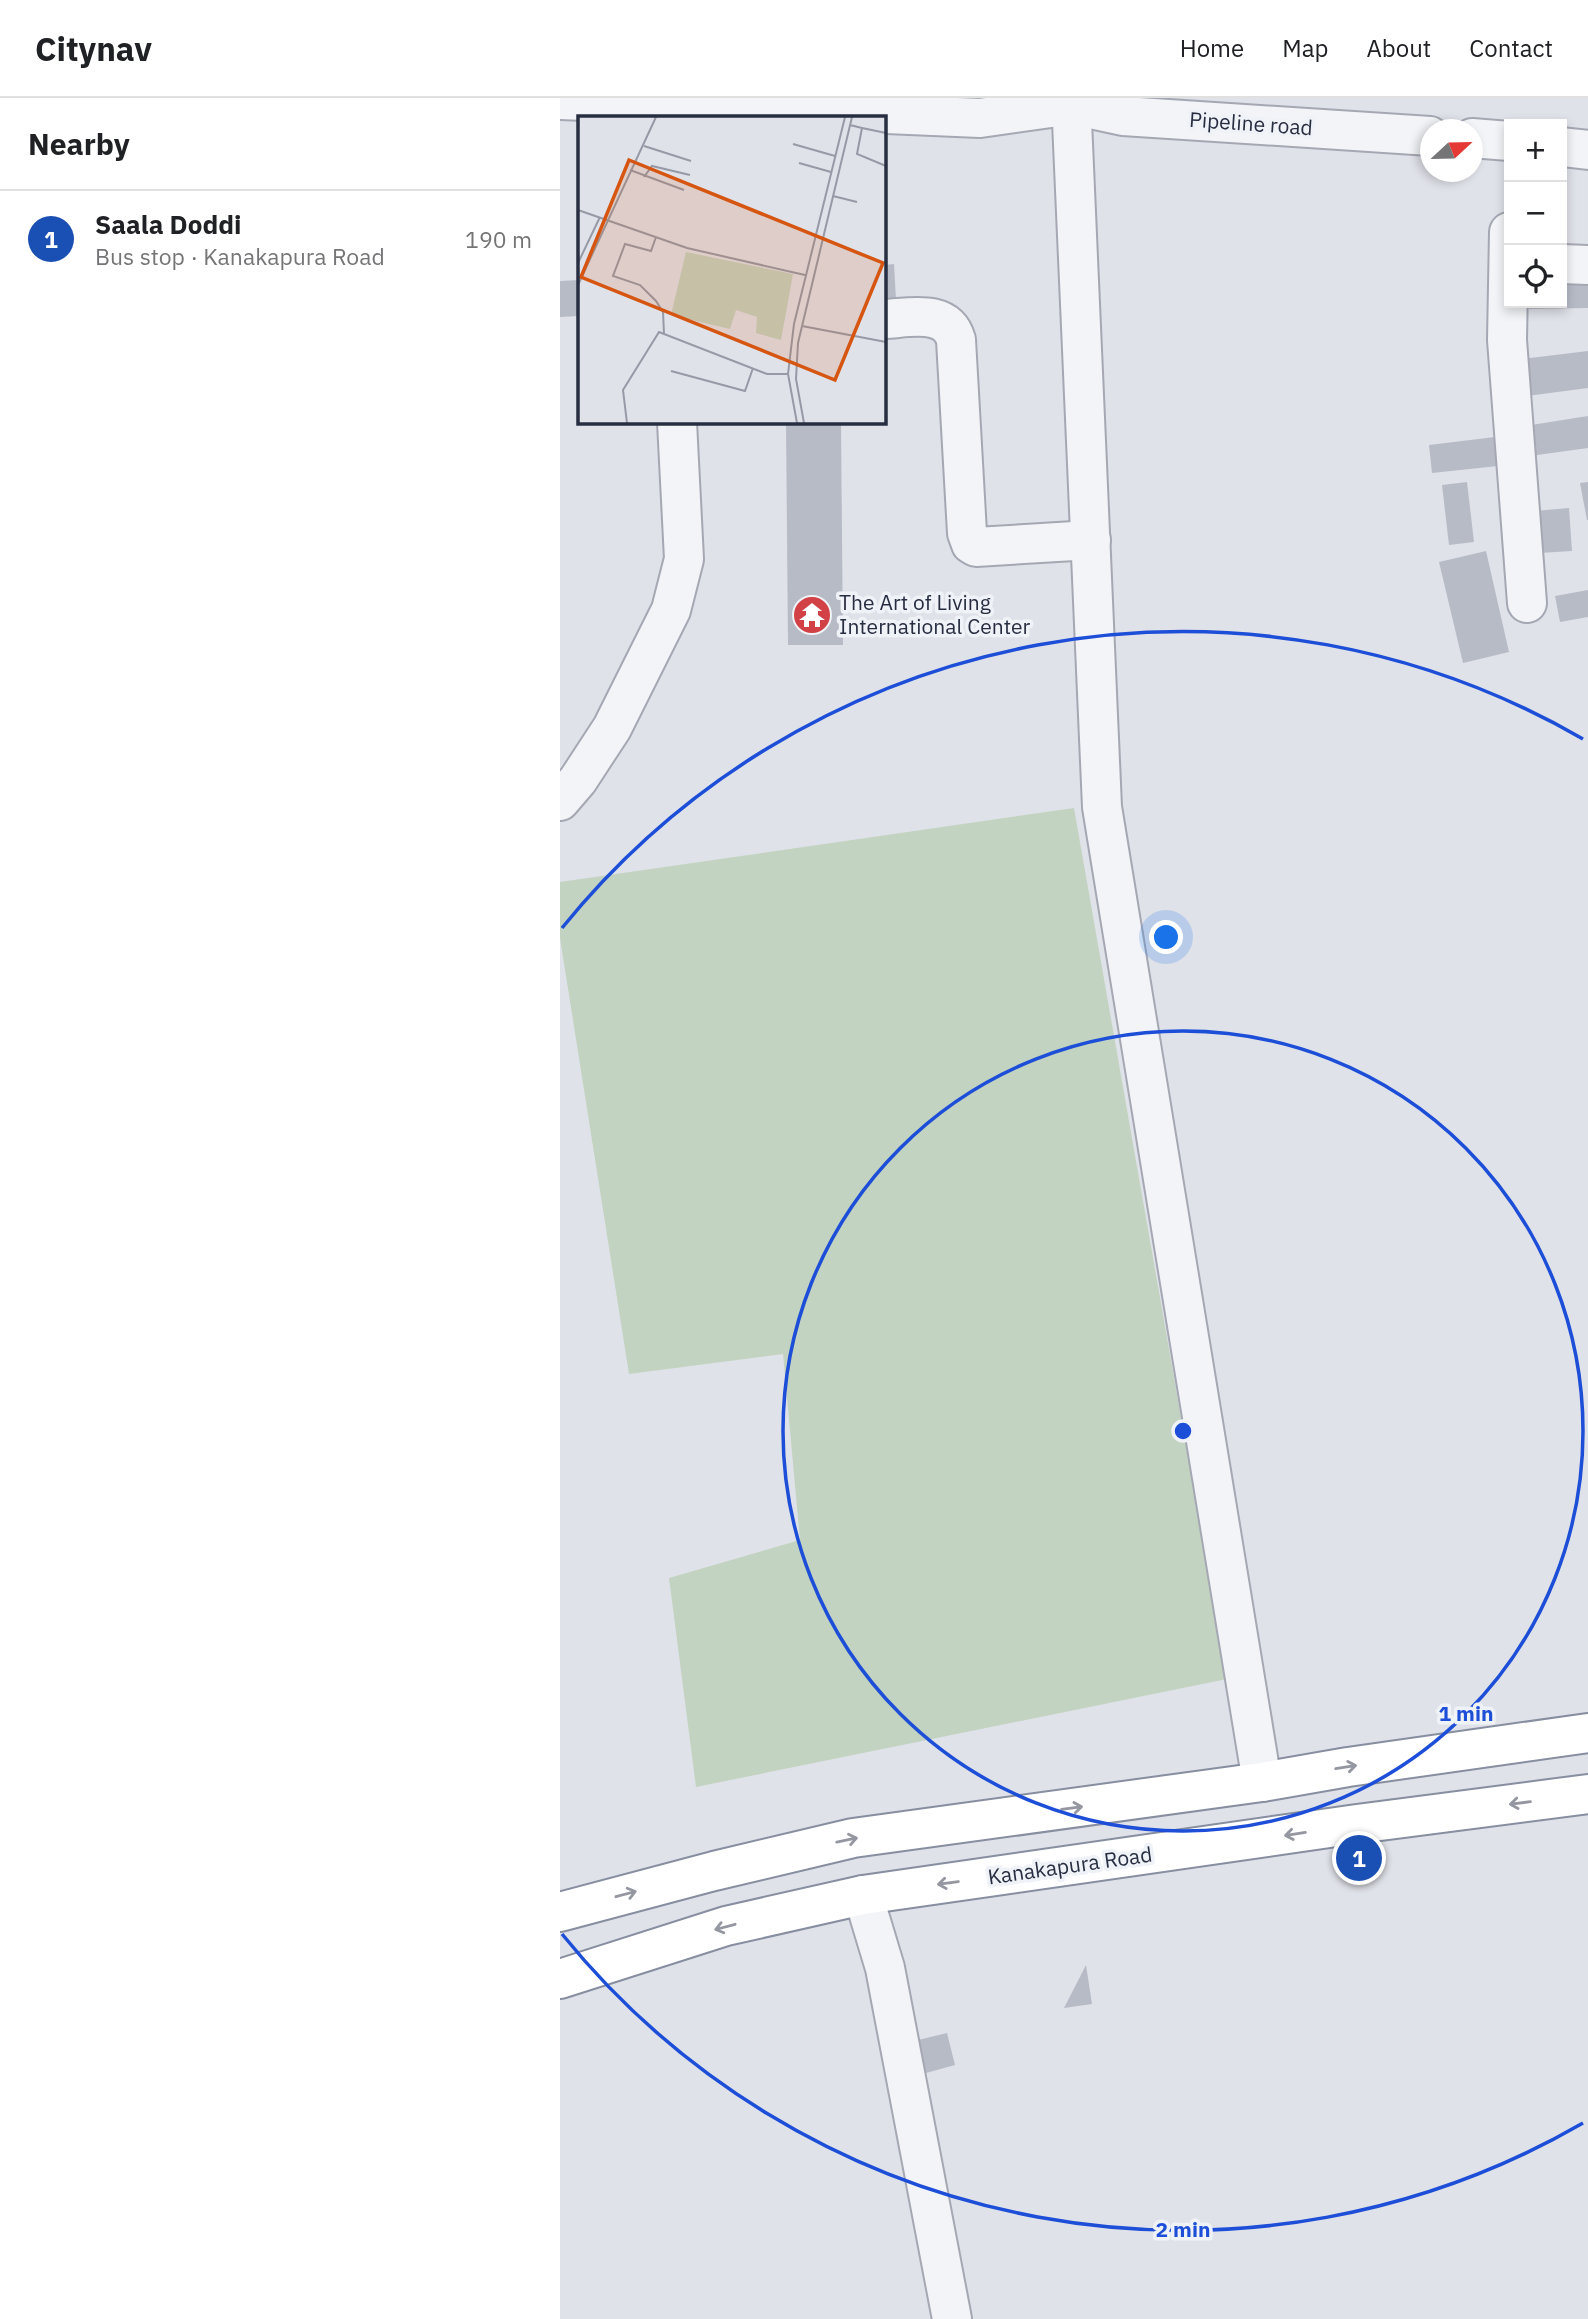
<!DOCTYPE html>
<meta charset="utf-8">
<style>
body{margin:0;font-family:"IBM Plex Sans",sans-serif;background:#f6f6f6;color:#202124}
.controls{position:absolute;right:21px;top:21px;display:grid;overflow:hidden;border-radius:0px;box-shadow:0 4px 10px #0003}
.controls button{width:63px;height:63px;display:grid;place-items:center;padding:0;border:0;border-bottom:2px solid #e0e0e0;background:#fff;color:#202124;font:35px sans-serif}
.compass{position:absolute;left:860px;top:21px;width:63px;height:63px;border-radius:50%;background:#fff;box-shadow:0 4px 10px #0003;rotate:68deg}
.you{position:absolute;left:607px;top:840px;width:24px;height:24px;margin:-18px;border:5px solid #fff;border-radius:50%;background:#1a73e8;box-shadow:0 0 0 10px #1a73e833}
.badge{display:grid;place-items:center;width:46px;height:46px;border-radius:50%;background:#b45309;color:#fff;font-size:23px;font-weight:700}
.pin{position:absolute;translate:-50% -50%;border:4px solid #fff;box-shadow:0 2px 7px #0006}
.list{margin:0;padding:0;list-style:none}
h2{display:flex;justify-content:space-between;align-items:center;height:91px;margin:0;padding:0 28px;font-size:30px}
h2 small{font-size:23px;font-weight:400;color:#757577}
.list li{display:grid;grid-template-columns:46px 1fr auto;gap:21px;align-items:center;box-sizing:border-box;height:98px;padding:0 28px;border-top:2px solid #e0e0e0}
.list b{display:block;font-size:26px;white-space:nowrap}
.list p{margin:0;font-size:23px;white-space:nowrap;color:#757577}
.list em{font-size:23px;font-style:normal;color:#757577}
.icon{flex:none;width:38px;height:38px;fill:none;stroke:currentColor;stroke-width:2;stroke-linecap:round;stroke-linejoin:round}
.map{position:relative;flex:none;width:1028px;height:2221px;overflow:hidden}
header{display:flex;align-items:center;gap:42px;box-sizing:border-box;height:98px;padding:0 35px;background:#fff;border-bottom:2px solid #e0e0e0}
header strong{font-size:33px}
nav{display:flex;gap:38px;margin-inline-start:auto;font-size:24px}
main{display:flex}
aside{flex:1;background:#fff}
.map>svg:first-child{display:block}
.green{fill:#c3d3c1}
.building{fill:#b7bbc6}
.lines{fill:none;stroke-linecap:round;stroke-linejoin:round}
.minor-casing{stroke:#a5a8b3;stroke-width:42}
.highway-casing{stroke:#878ea0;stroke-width:42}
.minor{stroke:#f3f4f7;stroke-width:38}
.highway{stroke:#fff;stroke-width:38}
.oneway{stroke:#9496a0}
.ring{fill:none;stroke:#1d4ed8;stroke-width:3.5}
.labels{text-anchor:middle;stroke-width:7;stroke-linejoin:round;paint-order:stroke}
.street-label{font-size:21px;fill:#282e41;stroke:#eff2f7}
.poi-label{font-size:21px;fill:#282e41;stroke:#eff2f7;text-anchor:start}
.inset-road{fill:none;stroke:#969aa6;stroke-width:2}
.view{fill:#d55511;fill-opacity:0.15;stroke:#d55511;stroke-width:3.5}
.inset-edge{fill:none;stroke:#282e41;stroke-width:3.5}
.centre{fill:#1d4ed8;stroke:#eff2f7;stroke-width:3.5}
.ring-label{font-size:21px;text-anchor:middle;font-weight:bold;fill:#1d4ed8;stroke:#eff2f7;stroke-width:7;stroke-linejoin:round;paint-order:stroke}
</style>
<header>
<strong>Citynav</strong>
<nav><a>Home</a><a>Map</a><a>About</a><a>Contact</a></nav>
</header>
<main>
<aside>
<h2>Nearby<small></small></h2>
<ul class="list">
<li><span class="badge" style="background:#1a4fb4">1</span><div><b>Saala Doddi</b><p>Bus stop · Kanakapura Road</p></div><em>190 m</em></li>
</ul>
</aside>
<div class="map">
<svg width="1028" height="2221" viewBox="0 0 1028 2221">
<rect width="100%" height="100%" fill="#e0e2e9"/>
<!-- green -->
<polygon class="green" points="514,710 667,1581 136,1689 109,1480 240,1442 223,1256 69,1276 0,840 0,784"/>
<!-- building -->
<g class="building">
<polygon points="334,166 336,202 324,203 324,167"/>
<polygon points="1028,181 1028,210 969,211 968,205 1002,205 1002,182"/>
<polygon points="19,182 19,218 0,219 0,183"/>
<polygon points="1028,253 1028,290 967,298 961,261"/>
<polygon points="1028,318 1028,350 970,358 965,328"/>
<polygon points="226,324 281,324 283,547 228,547"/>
<polygon points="935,339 938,368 872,375 869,347"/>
<polygon points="907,384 914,444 889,447 882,387"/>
<polygon points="1028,384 1028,422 1027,422 1020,385"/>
<polygon points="1009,410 1012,453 979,455 975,413"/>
<polygon points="926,453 949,554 903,565 879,464"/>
<polygon points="1028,492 1028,519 1000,524 995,498"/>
<polygon points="526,1867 532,1906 504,1910"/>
<polygon points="387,1935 395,1967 366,1975 358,1942"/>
</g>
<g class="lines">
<defs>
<g id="minor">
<polyline points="511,0 542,709 702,1684"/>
<polyline points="0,2 420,20 512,7 563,18 870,38"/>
<polyline points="912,40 949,43"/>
<polyline points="1002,49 1028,52"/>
<polyline points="949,134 947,242 967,505"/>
<polyline points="1002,166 1028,167"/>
<path d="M324,221C350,220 387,210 396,242L407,435L411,446L416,449L531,442"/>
<polyline points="0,703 18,682 52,630 111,512 124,461 117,324"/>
<polyline points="303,1797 325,1870 392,2221"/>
</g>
<g id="highway">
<polyline points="0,1814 154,1773 293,1740 702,1684 788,1669 1028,1635"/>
<polyline points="0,1881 166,1828 303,1797 797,1726 1028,1696"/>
</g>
</defs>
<!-- minor casing -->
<use href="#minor" class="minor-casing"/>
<!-- highway casing -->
<use href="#highway" class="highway-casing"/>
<!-- minor -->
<use href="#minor" class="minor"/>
<!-- highway -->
<use href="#highway" class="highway"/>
</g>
<!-- one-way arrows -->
<defs><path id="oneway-shaft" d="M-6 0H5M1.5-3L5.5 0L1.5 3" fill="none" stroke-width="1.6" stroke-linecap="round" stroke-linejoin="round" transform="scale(1.75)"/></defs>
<g class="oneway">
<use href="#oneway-shaft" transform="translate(786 1669) rotate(-9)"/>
<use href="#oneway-shaft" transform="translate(960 1705) rotate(173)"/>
<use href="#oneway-shaft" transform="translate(512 1710) rotate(-8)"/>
<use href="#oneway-shaft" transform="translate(735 1736) rotate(171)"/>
<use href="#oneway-shaft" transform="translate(287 1742) rotate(-12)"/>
<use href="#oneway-shaft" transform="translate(388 1785) rotate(172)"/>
<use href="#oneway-shaft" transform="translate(66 1796) rotate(-15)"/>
<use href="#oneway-shaft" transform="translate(165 1829) rotate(165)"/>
</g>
<!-- distance rings -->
<g class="ring">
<circle cx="623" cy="1333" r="400"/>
<path d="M1023 2025A799 799 0 0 1 2 1836M2 830A799 799 0 0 1 1023 641"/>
</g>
<!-- icons -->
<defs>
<symbol id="temple-disc" viewBox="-11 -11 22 22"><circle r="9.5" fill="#d24146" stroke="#eff2f7"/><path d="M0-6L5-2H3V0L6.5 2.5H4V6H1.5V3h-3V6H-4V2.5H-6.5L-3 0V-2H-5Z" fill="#fff"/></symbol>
</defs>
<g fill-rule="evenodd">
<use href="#temple-disc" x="230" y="495" width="44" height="44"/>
</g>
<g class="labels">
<!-- street labels -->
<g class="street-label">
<text transform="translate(691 26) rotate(4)" y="7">Pipeline road</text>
<text transform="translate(510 1768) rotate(-8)" y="7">Kanakapura Road</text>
</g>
<!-- poi labels -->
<g class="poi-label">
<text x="279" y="512">The Art of Living<tspan x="279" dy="24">International Center</tspan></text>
</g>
</g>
<!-- overview -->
<g transform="translate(18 18)">
<rect width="308" height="308" fill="#e0e2e9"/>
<path d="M108,136L215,158L203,224L178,217L179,201L158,194L152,213L93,199Z" fill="#c3d3c1"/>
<path class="inset-road" d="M272,9L284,12L279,38L308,50M284,12L308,17M215,28L257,40M66,30L113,45M221,47L253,56M52,54L106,74M66,61L74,50L112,59M255,80L279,86M0,94L109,132L227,159M78,121L73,135L47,128L35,160L62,169L78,185L85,196L86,218M0,147L22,101M0,169L78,1M224,210L308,226M93,255L167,275L175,252M49,307L45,274L81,216L189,258H210M219,307L210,258L216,208L267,1M226,307L218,263L220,227L274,1"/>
<path class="view" d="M51,44L305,147L257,264L3,161Z"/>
<rect width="308" height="308" class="inset-edge"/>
</g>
<circle cx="623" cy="1333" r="10" class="centre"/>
<g class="ring-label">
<text x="906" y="1623">1 min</text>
<text x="623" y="2139">2 min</text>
</g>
</svg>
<div class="controls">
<button>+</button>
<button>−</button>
<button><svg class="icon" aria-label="locate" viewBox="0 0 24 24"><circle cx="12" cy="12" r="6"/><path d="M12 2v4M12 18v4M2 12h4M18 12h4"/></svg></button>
</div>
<svg class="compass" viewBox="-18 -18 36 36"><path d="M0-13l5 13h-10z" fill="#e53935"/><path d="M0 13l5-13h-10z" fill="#757577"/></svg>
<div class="you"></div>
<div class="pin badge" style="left:799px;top:1760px;background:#1a4fb4">1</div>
</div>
</main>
